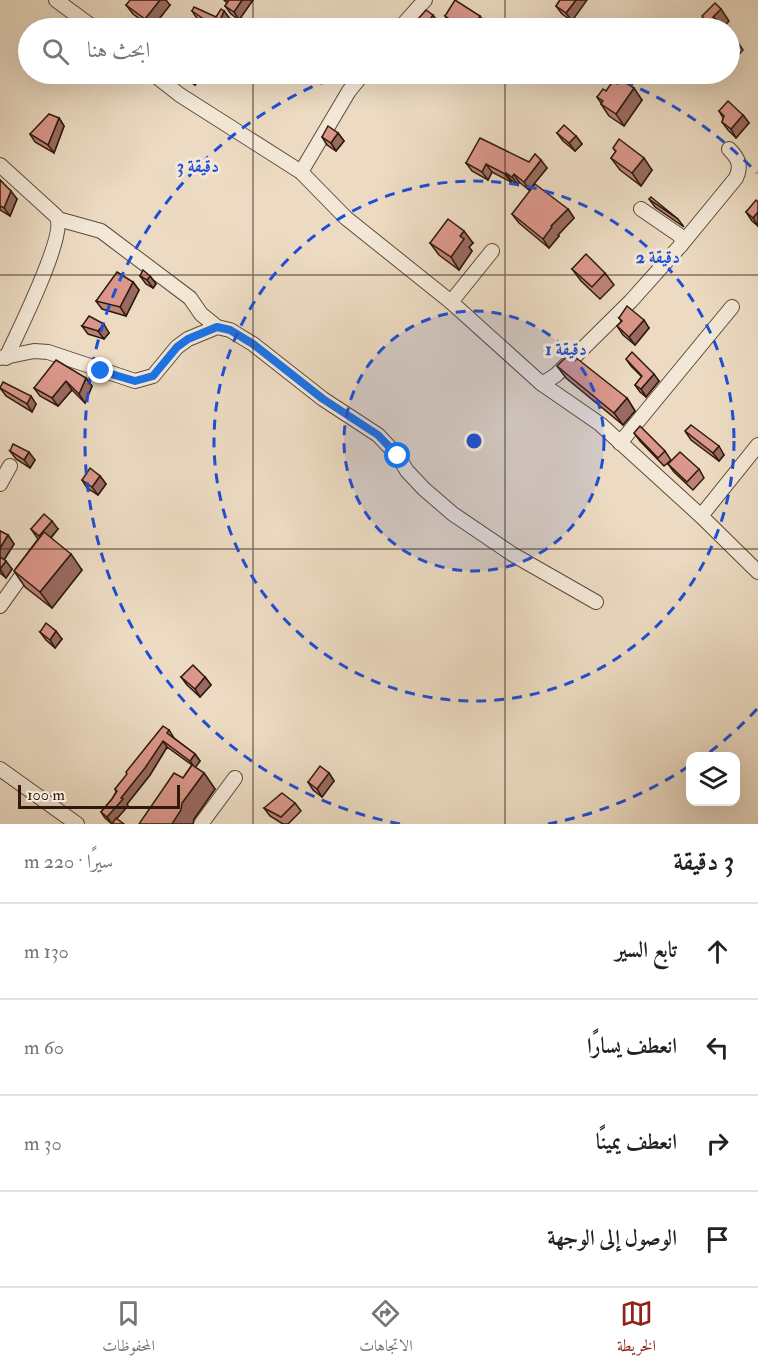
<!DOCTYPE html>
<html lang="ar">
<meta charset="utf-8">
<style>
body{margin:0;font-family:"IM FELL Double Pica",Amiri,serif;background:#f6f6f6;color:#222;direction:rtl}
.controls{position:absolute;right:18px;bottom:18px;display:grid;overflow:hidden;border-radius:12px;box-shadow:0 6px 24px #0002}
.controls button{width:54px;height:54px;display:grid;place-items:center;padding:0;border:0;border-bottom:2px solid #e0e0e0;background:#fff;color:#222;font:30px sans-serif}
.scale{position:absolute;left:18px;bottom:15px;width:162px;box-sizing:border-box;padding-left:6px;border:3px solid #2e1a0d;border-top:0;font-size:16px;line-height:21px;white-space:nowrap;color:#2e1a0d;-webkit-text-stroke:4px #f3e8d7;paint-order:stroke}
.stop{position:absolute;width:18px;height:18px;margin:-14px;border:4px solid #1a73e8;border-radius:50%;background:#fff}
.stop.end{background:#1a73e8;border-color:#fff;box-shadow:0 2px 6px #0008}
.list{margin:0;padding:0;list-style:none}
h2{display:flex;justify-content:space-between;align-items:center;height:78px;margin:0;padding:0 24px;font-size:26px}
h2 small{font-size:20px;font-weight:400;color:#767676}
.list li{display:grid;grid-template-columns:39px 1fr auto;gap:18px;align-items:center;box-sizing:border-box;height:96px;padding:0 24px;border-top:2px solid #e0e0e0}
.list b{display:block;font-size:22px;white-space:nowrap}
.list em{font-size:20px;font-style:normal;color:#767676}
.icon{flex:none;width:33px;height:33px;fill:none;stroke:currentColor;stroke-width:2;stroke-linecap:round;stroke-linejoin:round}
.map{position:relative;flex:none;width:758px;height:824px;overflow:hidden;direction:ltr}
.search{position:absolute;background:#fff;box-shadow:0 6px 24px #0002;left:18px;right:18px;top:18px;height:66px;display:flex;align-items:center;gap:15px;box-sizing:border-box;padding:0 21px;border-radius:33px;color:#767676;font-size:22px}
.sheet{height:462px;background:#fff}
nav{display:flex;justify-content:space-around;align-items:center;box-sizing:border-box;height:84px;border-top:2px solid #e0e0e0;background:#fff;font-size:16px;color:#767676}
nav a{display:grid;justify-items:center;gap:3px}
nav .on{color:#8f2418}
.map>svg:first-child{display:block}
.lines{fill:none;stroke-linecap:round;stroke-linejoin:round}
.minor-casing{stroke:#5e4a3a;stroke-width:16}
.minor{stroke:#f3e8d7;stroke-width:14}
.wall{fill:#bc8278;stroke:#2e1a0d;stroke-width:1.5}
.shaded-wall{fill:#996a61;stroke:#2e1a0d;stroke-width:1.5}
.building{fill:#db978b;stroke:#2e1a0d;stroke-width:1.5}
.route{stroke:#1a73e8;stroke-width:8}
.grid{fill:none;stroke:#2e1a0d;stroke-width:1.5;stroke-opacity:0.55}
.ring{fill:none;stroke:#1d4ed8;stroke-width:3;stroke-dasharray:10 8}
.centre{fill:#1d4ed8;stroke:#f3e8d7;stroke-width:3}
.ring-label{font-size:18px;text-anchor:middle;font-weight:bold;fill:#1d4ed8;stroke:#f3e8d7;stroke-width:6;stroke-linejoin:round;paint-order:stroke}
</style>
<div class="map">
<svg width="758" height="824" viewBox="0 0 758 824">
<rect width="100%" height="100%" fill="#ecdbc2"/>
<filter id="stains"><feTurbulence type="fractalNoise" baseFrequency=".00333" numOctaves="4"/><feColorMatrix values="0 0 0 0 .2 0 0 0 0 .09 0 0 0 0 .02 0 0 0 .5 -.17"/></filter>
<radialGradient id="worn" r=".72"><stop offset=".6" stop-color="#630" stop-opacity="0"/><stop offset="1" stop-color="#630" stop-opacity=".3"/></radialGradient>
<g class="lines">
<defs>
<g id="minor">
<polyline points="56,0 94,28"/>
<polyline points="400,28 425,0"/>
<polyline points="153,74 180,95 301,172 346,218 451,302 542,384 600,424 701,516 758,572"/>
<path d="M0,165L56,216C68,233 16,336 6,358"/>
<polyline points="301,172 349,91 363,74"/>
<polyline points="58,219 101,231 190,298 201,314 217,327"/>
<path d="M681,245L736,178C742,165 738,158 729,149"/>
<polyline points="451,302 492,251"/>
<polyline points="0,358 34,351 48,352 135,381 153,376 177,347 188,339 217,327 230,330 253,344 323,399 378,435 398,456 407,471 424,489 453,514 512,554 596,602"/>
<polyline points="542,384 556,375 631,301 681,245 682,240 679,235 641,209"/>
<polyline points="620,443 732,307"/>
<polyline points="0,484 10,466"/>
<polyline points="701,516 758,445"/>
<polyline points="0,606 20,578"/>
<polyline points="0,769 77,824"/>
<polyline points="201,824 235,778"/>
</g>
</defs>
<!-- minor casing -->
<use href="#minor" class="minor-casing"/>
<!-- minor -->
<use href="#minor" class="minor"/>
</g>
<!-- wall -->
<g class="wall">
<polygon points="224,0 253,0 239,20 231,14 225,6 227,3"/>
<polygon points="560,0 572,21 562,14 556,6"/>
<polygon points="126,5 170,5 152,28 133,14"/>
<polygon points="192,11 216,17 224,11 230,19 226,28 208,28 209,27 198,20"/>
<polygon points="445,16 489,28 452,28"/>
<polygon points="729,33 735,38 743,50 734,60 729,56"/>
<polygon points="182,74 203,74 195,85 185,78"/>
<polygon points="617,84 642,100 624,126 609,116 601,104 601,103 597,97"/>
<polygon points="719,111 743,115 749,123 736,138 728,130 722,122 723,118"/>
<polygon points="59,118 64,126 54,153 35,142 30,134"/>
<polygon points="338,133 344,141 336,151 327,145 322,137"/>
<polygon points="557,133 576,136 582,144 575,151 563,141"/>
<polygon points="613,148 652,170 641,186 620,170 611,158 616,152"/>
<polygon points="529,162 547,168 529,190 519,182 518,185 512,181 511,182 492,172 488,180 472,171 466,163"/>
<polygon points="0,180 17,199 10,216 0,210"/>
<polygon points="649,199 678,219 684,227 655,207"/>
<polygon points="758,202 758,226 752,221 746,212"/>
<polygon points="568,209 574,218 558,235 559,236 549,248 519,223 512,214"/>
<polygon points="430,243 473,243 469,247 472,251 459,270 439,255"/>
<polygon points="572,269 605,273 614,285 600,299 581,281"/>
<polygon points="140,276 150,276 156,284 153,288 146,284"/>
<polygon points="133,282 139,290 126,316 102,309 96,301"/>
<polygon points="619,318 649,328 635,345 623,335 617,326 622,322"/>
<polygon points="82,326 109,333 104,339 88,334"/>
<polygon points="626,359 659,381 646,397 640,392 635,385 642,377 631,366"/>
<polygon points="557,366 627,398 635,411 623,425 566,378"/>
<polygon points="86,378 92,386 85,403 72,390 58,406 40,396 34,388"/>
<polygon points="0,388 36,404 32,412 6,396"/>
<polygon points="685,431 724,455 719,461 691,440"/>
<polygon points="634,433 665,451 671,460 664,466 640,441"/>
<polygon points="10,451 35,460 30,468 16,459"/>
<polygon points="668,464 699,469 704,478 693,490 674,472"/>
<polygon points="100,476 106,484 98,495 87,488 82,480"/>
<polygon points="31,529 58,529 51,538 82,570 52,608 25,587 14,571 38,539"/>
<polygon points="0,531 8,535 14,544 4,560 12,569 6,578 0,573"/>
<polygon points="40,632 62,639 55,648 46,640"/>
<polygon points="181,677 205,677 211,685 200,697 187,685"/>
<polygon points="169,730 174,738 195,754 200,761 195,767 204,773 215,789 194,819 183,778 192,765 167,747 150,775 127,804 128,806 112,824 105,818 101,812 112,799 116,792 115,789"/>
<polygon points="329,773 334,781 322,797 313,790 308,782"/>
<polygon points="295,803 301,811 288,824 283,824 270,816 264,808"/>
</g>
<!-- shaded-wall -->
<g class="shaded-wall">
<polygon points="160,0 166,0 170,5 152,28 145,19"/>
<polygon points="242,0 253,0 239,20 234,12"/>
<polygon points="576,0 587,0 572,21 566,13"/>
<polygon points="721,9 729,21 723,28 713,17"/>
<polygon points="224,11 230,19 226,28 217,28"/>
<polygon points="433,15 436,19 430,28 427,24"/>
<polygon points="480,16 489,28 473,28"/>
<polygon points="192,74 203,74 195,85 189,77"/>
<polygon points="301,74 311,74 306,80"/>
<polygon points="634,88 642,100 624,126 616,114"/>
<polygon points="743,115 749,123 736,138 731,129"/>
<polygon points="59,118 64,126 54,153 48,145"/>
<polygon points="338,133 344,141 336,151 331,143"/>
<polygon points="576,136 582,144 575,151 569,143"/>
<polygon points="644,158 652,170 641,186 632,173"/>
<polygon points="541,160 547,168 529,190 524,182"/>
<polygon points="486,164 492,172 488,180 482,172"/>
<polygon points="506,173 512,181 511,182 505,174"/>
<polygon points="514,174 519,182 518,185 512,177"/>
<polygon points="11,191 17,199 10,216 4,208"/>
<polygon points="568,209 574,218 558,235 559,236 549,248 543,239 551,226"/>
<polygon points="758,212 758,226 753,218"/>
<polygon points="464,231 473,243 469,247 472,251 459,270 451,257 460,236"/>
<polygon points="150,276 156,284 153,288 147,280"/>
<polygon points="133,282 139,290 126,316 120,307"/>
<polygon points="644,320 649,328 635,345 629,337"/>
<polygon points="104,324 109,333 104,339 98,331"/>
<polygon points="654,374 659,381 646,397 641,389"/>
<polygon points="86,378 92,386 85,403 79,394"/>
<polygon points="66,381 72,390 58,406 52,398"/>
<polygon points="31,396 36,404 32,412 27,404"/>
<polygon points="627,398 635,411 623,425 614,413"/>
<polygon points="719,446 724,455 719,461 713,453"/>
<polygon points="29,452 35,460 30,468 24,460"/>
<polygon points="100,476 106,484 98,495 92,487"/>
<polygon points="52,521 58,529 45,544 39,536"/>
<polygon points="8,535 14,544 2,563 0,560 0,548"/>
<polygon points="71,554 82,570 52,608 40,592"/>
<polygon points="6,561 12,569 6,578 0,569"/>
<polygon points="56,631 62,639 55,648 50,640"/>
<polygon points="205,677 211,685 200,697 195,689"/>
<polygon points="163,741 167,747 150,775 127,804 128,806 112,824 107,817"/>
<polygon points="195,754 200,761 195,768 190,761"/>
<polygon points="204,773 215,789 194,819 193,824 172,824 182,803"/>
<polygon points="329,773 334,781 322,797 317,789"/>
</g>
<!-- building -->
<g class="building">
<polygon points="130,0 160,0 145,19 126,5"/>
<polygon points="229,0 242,0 234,12 225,6"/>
<polygon points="455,0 480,16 473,28 470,26 469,28 459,28 447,20 448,18 445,16"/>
<polygon points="560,0 576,0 566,13 556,6"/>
<polygon points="715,3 721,9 713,17 725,28 703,28 705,25 702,23 705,20 702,16"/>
<polygon points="194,7 216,17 221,9 224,11 217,28 208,28 211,24 192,11"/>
<polygon points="426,10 433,15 427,24 419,18"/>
<polygon points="179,21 189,25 188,28 175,28"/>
<polygon points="729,33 735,38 729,43"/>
<polygon points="184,74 192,74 189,77"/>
<polygon points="620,79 634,88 616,114 601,104 603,101 597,97 603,89 606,91 613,81 617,84"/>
<polygon points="728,101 743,115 731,129 722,122 724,116 719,111"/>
<polygon points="49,114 59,118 48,145 30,134"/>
<polygon points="564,125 576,136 569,143 557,133"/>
<polygon points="328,126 338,133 331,143 322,137"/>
<polygon points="480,138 529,162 535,154 541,160 524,182 514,174 512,177 506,173 505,174 486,164 482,172 466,163"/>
<polygon points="619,139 644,158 632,173 611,158 616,151 613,148"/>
<polygon points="0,180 11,191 4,208 0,206"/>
<polygon points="535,184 568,209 551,226 552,227 543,239 512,214"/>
<polygon points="651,197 678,219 649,199"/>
<polygon points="756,200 758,202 758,212 753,218 746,212"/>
<polygon points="448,219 464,231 460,236 464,239 451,257 430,243"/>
<polygon points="586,254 605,273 592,287 572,269"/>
<polygon points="143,270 150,276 147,280 140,276"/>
<polygon points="117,272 133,282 120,307 96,301"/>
<polygon points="627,306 644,320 629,337 617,326 622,321 619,318"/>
<polygon points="89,316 104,324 98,331 82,326"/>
<polygon points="632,352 654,374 641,389 635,385 642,376 626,359"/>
<polygon points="570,353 627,398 614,413 557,366"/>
<polygon points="56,360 86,378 79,394 66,381 52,398 34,388"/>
<polygon points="3,382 31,396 27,404 0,388"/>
<polygon points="691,425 719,446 713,453 685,431"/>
<polygon points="640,426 665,451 658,458 634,433"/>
<polygon points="13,444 29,452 24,460 10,451"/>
<polygon points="680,452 699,469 687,482 668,464"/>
<polygon points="90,468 100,476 92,487 82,480"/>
<polygon points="44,514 52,521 39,536 31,529"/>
<polygon points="0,531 8,535 0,548"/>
<polygon points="44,532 71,554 40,592 14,571"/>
<polygon points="0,557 6,561 0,569"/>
<polygon points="46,623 56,631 50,640 40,632"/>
<polygon points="193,665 205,677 195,689 181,677"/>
<polygon points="163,726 169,730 167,733 195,754 190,761 163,741 145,768 121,798 123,799 107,817 101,812 112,799 117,791 115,789 127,774 126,772"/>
<polygon points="192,765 204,773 182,803 181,810 172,824 139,824 174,773 183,778"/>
<polygon points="320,766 329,773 317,789 308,782"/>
<polygon points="282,793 295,803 281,817 264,808"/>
<polygon points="116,818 124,824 112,824"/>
</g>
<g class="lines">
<!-- route -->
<polyline class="route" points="101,371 135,381 153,376 177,347 188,339 217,327 230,330 253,344 323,399 378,435 398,456"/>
</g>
<!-- grid -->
<path class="grid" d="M253,0V28M505,0V28M253,74V824M505,74V824M0,275H758M0,549H758"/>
<!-- distance rings -->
<circle cx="474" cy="441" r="130" fill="#1d4ed8" fill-opacity=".12"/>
<g class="ring">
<circle cx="474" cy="441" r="130"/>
<circle cx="474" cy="441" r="260"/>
<path d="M757 709A390 390 0 0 1 706 755M689 766A390 390 0 0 1 548 824M400 824A390 390 0 0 1 341 75M607 75A390 390 0 0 1 757 173"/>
</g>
<circle cx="474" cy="441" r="9" class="centre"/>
<g class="ring-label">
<text x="198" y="172">3 دقيقة</text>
<text x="658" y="263">2 دقيقة</text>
<text x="566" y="355">1 دقيقة</text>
</g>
<rect width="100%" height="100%" filter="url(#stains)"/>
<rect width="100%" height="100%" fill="url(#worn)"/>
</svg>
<div class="controls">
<button><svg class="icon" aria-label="layers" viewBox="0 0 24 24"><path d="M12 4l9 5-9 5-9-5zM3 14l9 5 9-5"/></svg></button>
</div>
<div class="scale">100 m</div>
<div class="stop" style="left:398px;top:456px"></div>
<div class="stop end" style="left:101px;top:371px"></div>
<div class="search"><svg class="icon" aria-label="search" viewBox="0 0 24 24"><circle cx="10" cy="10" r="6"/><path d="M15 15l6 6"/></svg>ابحث هنا</div>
</div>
<section class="sheet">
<h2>3 دقيقة<small>سيرًا · 220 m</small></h2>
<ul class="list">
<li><svg class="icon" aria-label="ahead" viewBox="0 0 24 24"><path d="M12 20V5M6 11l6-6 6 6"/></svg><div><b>تابع السير</b></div><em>130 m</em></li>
<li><svg class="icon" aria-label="left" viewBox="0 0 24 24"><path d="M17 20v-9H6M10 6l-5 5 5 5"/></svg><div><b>انعطف يسارًا</b></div><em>60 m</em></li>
<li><svg class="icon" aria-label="right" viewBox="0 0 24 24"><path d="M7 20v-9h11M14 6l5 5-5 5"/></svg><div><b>انعطف يمينًا</b></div><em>30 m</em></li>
<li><svg class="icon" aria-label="arrive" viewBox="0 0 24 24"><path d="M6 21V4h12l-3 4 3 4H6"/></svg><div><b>الوصول إلى الوجهة</b></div></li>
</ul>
</section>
<nav>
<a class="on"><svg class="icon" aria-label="map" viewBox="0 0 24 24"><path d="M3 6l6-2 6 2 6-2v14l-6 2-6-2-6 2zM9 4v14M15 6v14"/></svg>الخريطة</a>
<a><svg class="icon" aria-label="directions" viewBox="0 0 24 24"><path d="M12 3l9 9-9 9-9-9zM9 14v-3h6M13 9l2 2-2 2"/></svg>الاتجاهات</a>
<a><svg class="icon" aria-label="saved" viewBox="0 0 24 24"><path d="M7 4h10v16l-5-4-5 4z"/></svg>المحفوظات</a>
</nav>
